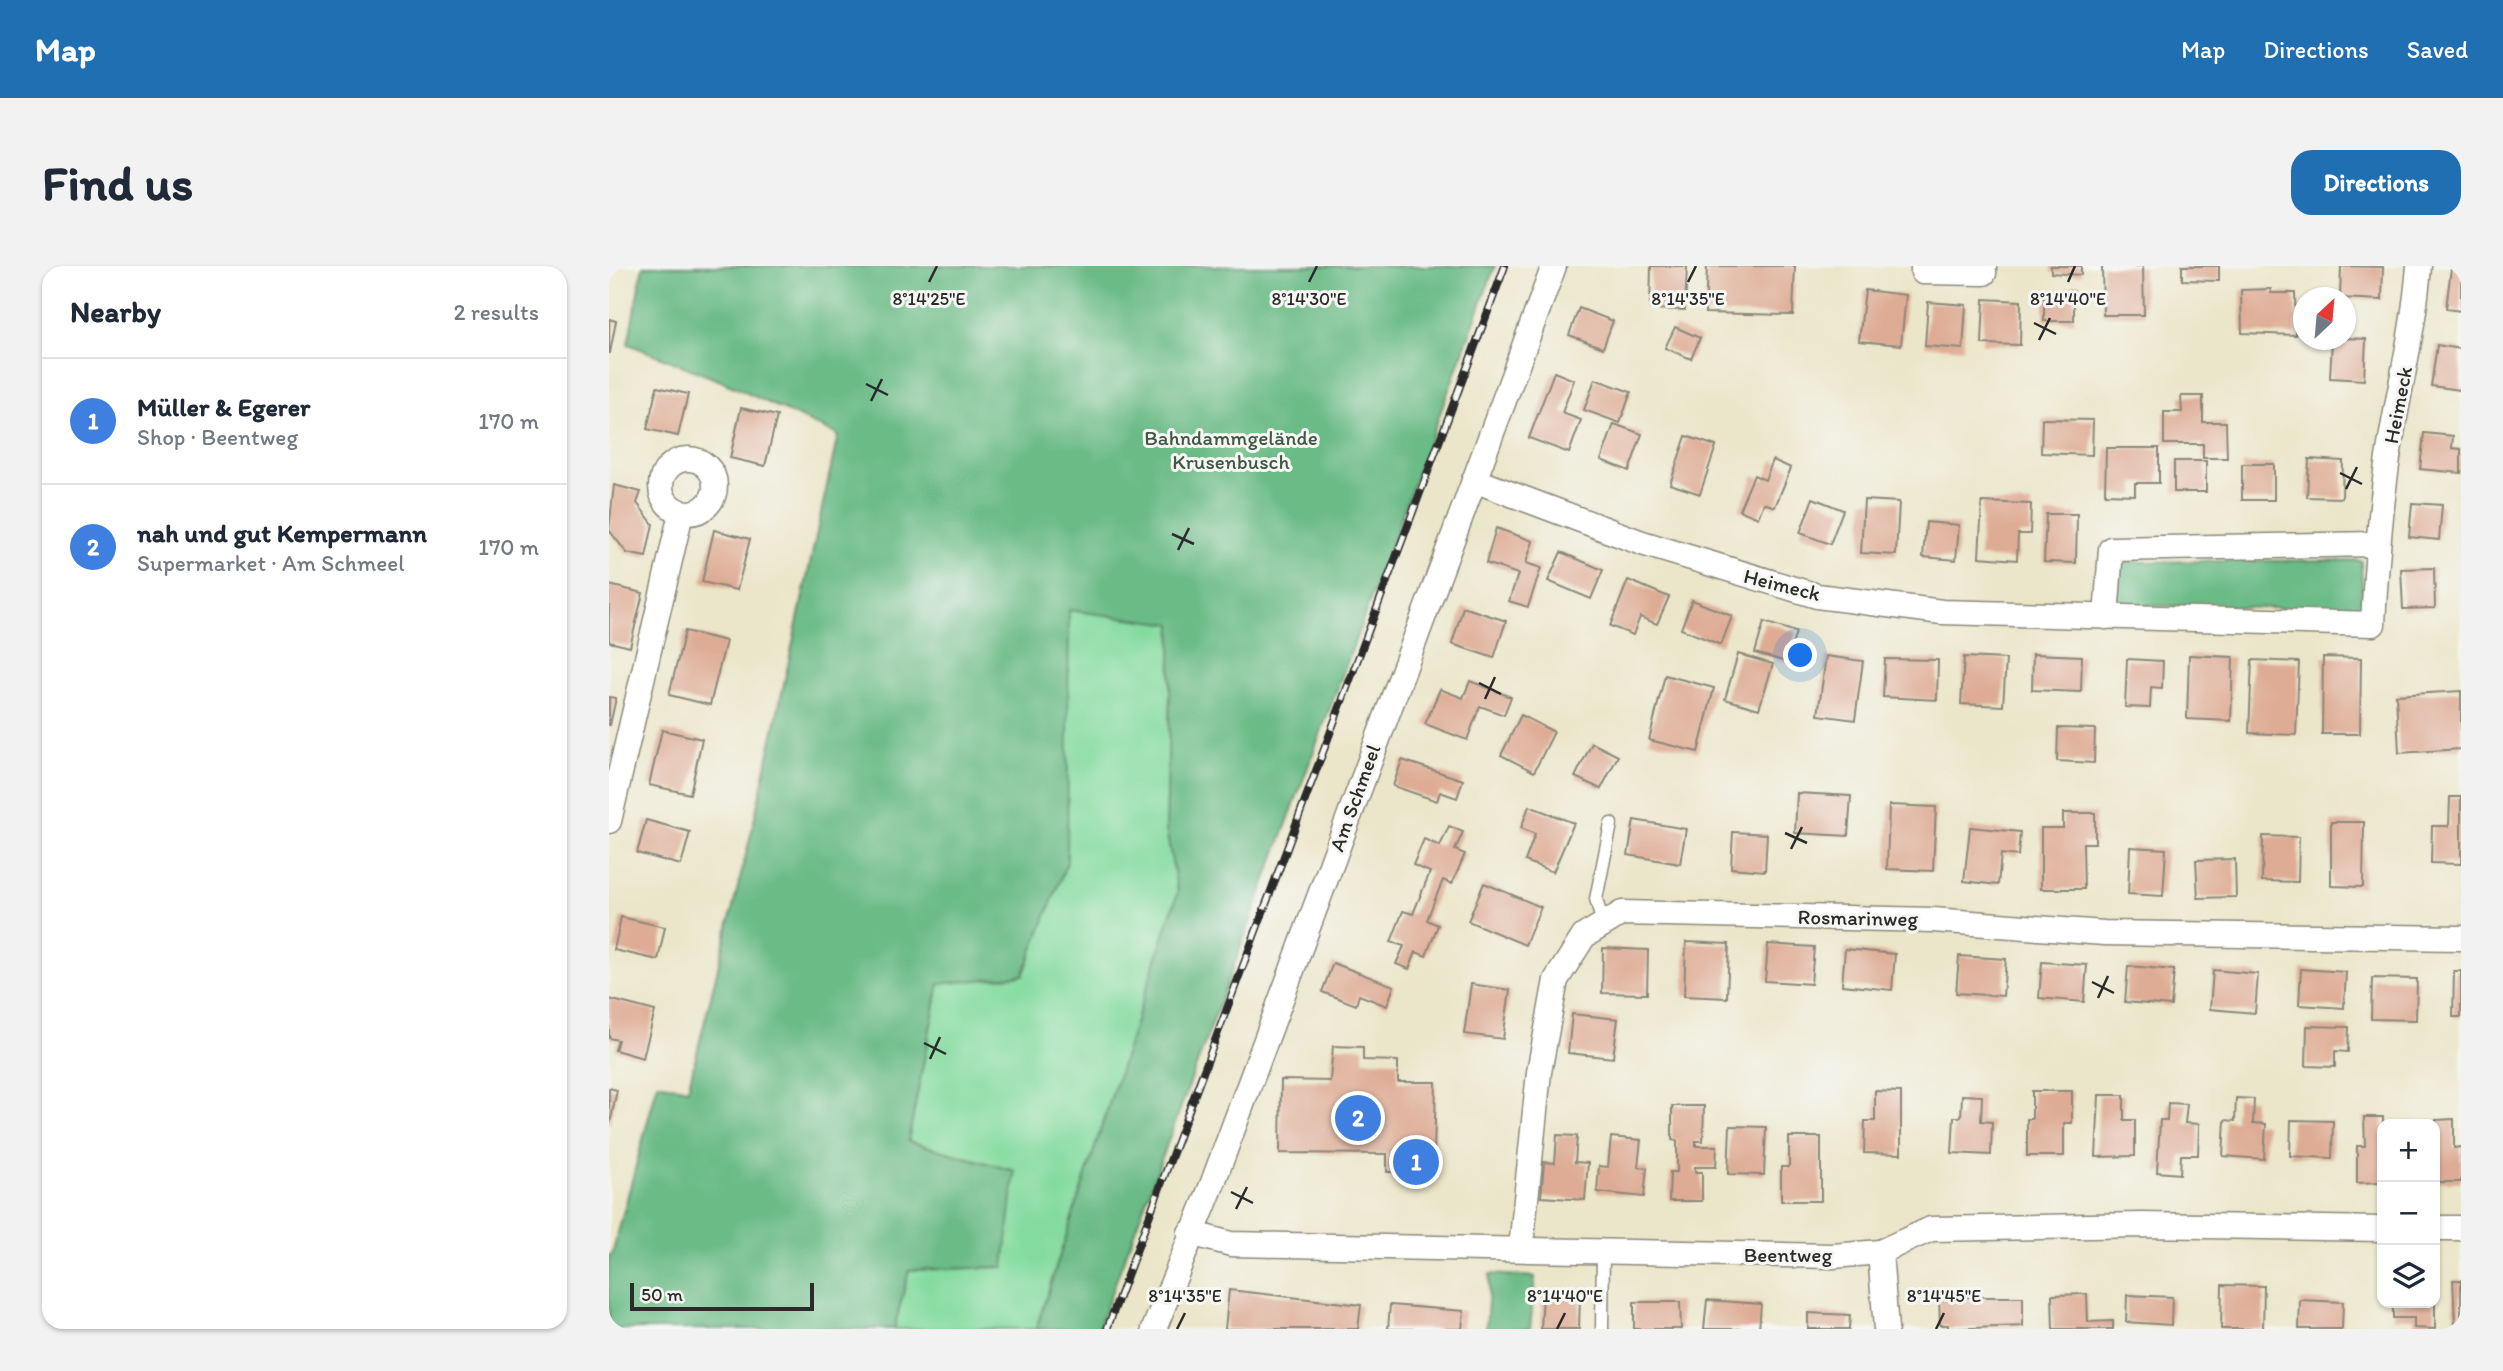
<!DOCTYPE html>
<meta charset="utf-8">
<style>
body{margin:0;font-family:Itim,sans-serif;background:#f2f2f3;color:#1f2937}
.controls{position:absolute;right:21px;bottom:21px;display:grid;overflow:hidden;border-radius:14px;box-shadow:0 2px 5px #0004}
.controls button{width:63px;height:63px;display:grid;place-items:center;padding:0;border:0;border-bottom:2px solid #e0e1e3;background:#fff;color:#1f2937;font:35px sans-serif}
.compass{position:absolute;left:1684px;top:21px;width:63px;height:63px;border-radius:50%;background:#fff;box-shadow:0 2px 5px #0004;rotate:26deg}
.scale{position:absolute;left:21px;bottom:18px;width:184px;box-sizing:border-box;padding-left:7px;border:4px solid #2b2b2b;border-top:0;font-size:19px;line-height:24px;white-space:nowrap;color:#2b2b2b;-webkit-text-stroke:5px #f6f6f2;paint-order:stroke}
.you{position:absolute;left:1192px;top:390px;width:24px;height:24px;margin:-18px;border:5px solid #fff;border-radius:50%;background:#1a73e8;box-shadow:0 0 0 10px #1a73e833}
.badge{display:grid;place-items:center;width:46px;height:46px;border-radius:50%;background:#1f6fb2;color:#fff;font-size:23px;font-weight:700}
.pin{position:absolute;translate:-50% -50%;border:4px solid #fff;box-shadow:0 2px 7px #0006}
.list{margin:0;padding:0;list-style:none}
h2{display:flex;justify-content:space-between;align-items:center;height:91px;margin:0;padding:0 28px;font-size:30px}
h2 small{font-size:23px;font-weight:400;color:#747a83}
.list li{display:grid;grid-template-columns:46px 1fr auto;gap:21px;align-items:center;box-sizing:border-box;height:126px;padding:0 28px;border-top:2px solid #e0e1e3}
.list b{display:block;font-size:26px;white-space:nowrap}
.list p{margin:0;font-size:23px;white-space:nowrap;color:#747a83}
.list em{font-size:23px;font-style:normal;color:#747a83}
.icon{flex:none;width:38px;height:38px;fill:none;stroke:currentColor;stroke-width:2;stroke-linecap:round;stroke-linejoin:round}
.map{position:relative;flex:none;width:1852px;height:1063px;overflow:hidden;border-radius:21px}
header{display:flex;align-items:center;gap:42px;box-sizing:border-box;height:98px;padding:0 35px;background:#1f6fb2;color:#fff}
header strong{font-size:33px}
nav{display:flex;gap:38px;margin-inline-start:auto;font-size:24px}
.intro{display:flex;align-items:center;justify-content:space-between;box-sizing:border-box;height:168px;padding:0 42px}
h1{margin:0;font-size:49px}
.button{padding:18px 32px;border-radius:21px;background:#1f6fb2;color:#fff;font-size:24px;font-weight:700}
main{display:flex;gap:42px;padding:0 42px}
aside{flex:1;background:#fff;border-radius:21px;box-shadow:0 2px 5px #0004}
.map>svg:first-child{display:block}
.green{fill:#84db9f;stroke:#588365;stroke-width:2}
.forest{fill:#6bbb86;stroke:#4b7358;stroke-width:2}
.building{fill:#deac94}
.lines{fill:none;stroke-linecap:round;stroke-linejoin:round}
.service-casing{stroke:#8b887a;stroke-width:15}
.minor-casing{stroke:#8b887a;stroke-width:27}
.service{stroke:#fff;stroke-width:12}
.minor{stroke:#fff;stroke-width:24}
.rail-casing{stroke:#2b2b2b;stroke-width:8}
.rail{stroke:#f6f6f2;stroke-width:5;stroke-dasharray:16;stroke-linecap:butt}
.ticks{fill:none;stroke:#2b2b2b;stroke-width:2.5}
.labels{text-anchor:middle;stroke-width:6;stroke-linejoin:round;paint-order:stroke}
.street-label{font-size:21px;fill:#2b2b2b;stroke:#f6f6f2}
.park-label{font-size:21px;fill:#415748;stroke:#f6f6f2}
.ticks-label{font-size:18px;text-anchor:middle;fill:#2b2b2b;stroke:#f6f6f2;stroke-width:6;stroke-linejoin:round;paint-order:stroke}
</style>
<header>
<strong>Map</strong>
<nav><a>Map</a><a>Directions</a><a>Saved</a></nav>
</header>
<div class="intro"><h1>Find us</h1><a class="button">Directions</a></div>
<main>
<aside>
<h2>Nearby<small>2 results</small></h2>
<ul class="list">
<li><span class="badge" style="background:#3f7fe0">1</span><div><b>Müller &amp; Egerer</b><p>Shop · Beentweg</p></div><em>170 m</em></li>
<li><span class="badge" style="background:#3f7fe0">2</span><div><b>nah und gut Kempermann</b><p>Supermarket · Am Schmeel</p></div><em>170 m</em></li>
</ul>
</aside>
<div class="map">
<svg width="1852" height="1063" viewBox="0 0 1852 1063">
<rect width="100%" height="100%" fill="#f6f6f2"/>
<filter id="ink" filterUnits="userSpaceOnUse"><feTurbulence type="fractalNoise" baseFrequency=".0143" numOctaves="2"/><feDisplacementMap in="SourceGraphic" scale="14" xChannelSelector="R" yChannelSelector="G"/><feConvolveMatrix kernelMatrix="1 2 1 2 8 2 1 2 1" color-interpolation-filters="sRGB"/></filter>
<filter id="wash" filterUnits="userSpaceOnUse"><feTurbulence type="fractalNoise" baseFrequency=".00686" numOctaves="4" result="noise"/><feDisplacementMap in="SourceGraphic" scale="28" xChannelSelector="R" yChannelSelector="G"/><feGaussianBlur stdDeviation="1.57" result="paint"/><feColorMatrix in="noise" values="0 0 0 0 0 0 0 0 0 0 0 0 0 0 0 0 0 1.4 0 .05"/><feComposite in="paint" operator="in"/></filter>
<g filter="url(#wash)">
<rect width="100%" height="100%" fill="#ebe6c9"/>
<!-- green -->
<polygon class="green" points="459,344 563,357 557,564 569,626 427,1063 285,1063 300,1004 394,1001 405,905 299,875 330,717 414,709 458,596"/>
<!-- forest -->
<g class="forest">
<polygon points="34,0 886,0 489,1063 427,1063 569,626 557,564 563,358 460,344 458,596 414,709 330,718 299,875 406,905 395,1001 300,1004 285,1063 0,1063 0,989 3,989 49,817 79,823 144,560 229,169 112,115 19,78"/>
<polygon points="1752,294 1754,344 1507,339 1510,296"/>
<polygon points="881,1008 926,1011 921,1063 877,1063"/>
</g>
<g id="blocks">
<!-- building -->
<g class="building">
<polygon points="1042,0 1078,0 1076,44 1041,43"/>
<polygon points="1098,0 1186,0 1184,49 1096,47"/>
<polygon points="1442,0 1472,0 1472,9 1442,7"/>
<polygon points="1493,0 1534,0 1535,49 1494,49"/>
<polygon points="1573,0 1610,0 1610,15 1573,14"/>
<polygon points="1732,0 1774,1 1773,34 1731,32"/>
<polygon points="1842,2 1852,3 1852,45 1837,43"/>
<polygon points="1662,23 1662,27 1686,27 1687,69 1633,67 1632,24"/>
<polygon points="1256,24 1297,29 1292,79 1250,75"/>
<polygon points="1435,24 1465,25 1465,55 1435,55"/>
<polygon points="1375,33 1412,35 1411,79 1373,78"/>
<polygon points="1319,36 1357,39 1354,83 1316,80"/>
<polygon points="970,42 1004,55 994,82 960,69"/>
<polygon points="0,53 7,55 1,87 0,87"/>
<polygon points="1066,61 1091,72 1082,93 1056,82"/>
<polygon points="1736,72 1757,73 1755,114 1721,112 1723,74"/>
<polygon points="1828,79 1852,83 1852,124 1822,120"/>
<polygon points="945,106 965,114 953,147 972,154 960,187 920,172"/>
<polygon points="986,113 1022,126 1011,157 975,144"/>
<polygon points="48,121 79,128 69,170 38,163"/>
<polygon points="1572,130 1594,130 1594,156 1617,156 1618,192 1594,192 1594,178 1555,178 1555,146 1573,146"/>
<polygon points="132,142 168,150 156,200 121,192"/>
<polygon points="1433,153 1484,154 1483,189 1432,187"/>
<polygon points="1005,158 1033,168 1020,205 992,194"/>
<polygon points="1815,167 1844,170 1843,182 1852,183 1852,207 1811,203"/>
<polygon points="1077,170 1107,180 1091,228 1061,218"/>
<polygon points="1497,182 1550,182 1550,217 1526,217 1526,229 1496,228"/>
<polygon points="1700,193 1734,195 1733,232 1698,231"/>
<polygon points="1164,194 1182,202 1166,241 1155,237 1149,252 1130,244 1145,209 1156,214"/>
<rect x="1565" y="195" width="32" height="31"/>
<rect x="1633" y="198" width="32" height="36"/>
<polygon points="5,219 32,226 28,237 44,258 37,291 18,287 0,264"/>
<polygon points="1204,232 1234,244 1221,278 1191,267"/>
<polygon points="1255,234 1290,236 1287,289 1252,287"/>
<polygon points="1373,236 1422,238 1421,268 1409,268 1408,294 1370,291"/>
<polygon points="1803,237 1833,239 1830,274 1800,271"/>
<polygon points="1437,248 1468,248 1467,297 1435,296"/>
<polygon points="1317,256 1350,259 1347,294 1314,291"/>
<polygon points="887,262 924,275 917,297 932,302 919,341 900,335 909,308 877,297"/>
<polygon points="105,264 141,273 128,324 93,316"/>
<polygon points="952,286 994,304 982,333 939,315"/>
<polygon points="1825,302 1826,342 1794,343 1792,303"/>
<polygon points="1019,314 1060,331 1048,358 1031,351 1024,369 1001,360"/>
<polygon points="0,319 34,327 21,381 0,376"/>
<polygon points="1083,334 1123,350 1112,379 1072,363"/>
<polygon points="854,341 897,355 885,392 843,378"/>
<polygon points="1155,356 1187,366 1178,396 1146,387"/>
<polygon points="76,365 117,375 101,439 60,429"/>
<polygon points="1129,388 1164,398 1150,443 1116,433"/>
<polygon points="1424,388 1473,390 1472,426 1423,424"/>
<polygon points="1580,389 1624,391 1622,455 1578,453"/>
<polygon points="1217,390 1254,395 1246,454 1209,449"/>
<polygon points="1355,391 1397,393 1394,440 1352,438"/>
<polygon points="1714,391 1752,392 1751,468 1713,468"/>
<polygon points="1276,393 1329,394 1328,434 1274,431"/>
<polygon points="1518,393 1554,395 1553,422 1542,421 1541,442 1516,441"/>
<polygon points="1643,394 1690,396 1687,469 1640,467"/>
<polygon points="1056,409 1105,422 1089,486 1040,474"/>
<polygon points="861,415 902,431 895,449 871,440 858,474 816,458 831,423 854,432"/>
<polygon points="1852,425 1852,483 1790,487 1787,429"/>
<polygon points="0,431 7,432 1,459 0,459"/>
<polygon points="912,449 945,466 925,506 892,489"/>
<polygon points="1449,462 1486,463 1485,497 1448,495"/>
<polygon points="53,464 93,473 81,528 40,519"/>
<polygon points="983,477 1009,490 992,523 966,511"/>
<polygon points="793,494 854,514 848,532 831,526 828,535 784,520"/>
<polygon points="1188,527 1242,530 1239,570 1186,567"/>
<polygon points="1841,531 1852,531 1852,598 1822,597 1823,560 1840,560"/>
<polygon points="1280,539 1327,541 1324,605 1278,603"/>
<polygon points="920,540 965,557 944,606 916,595 926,568 912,562"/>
<polygon points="1454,547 1486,547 1486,577 1474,577 1475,623 1432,623 1432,562 1454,562"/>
<polygon points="37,554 81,566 72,599 28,587"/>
<polygon points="1025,554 1077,563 1071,598 1019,589"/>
<polygon points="1722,556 1755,556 1754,621 1722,620"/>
<polygon points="840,560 854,566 846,584 856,588 843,618 834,614 826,633 818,654 829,659 817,690 807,686 800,703 787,698 795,680 782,676 794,645 804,648 821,606 804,599 815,573 831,580"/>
<polygon points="1361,561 1411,566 1409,590 1392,588 1389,619 1355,615"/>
<polygon points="1124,566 1158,568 1156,605 1122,602"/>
<polygon points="1654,570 1690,571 1689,616 1653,615"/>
<polygon points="1521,581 1557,583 1554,630 1519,628"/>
<polygon points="1626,593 1627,631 1589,632 1587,594"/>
<polygon points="875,617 932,641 916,679 859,655"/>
<polygon points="12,651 56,661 49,694 5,684"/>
<polygon points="1077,676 1120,678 1118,732 1075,730"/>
<polygon points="1159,678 1205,681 1202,718 1156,715"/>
<polygon points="994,682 1039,684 1038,728 993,727"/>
<polygon points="1236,683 1286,688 1283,724 1233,719"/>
<polygon points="1350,690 1397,693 1394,730 1347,727"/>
<polygon points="1433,696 1478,699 1475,736 1430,732"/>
<polygon points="724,697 785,720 778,740 750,729 747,739 713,726"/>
<polygon points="1519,700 1565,704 1562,740 1516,736"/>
<polygon points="1692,703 1737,706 1735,742 1690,739"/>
<polygon points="1604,704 1649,708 1646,747 1601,743"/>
<polygon points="1845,705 1852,705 1852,751 1844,751"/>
<polygon points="1763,712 1808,713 1807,754 1762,753"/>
<polygon points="862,718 901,724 894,773 855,768"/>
<polygon points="0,733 46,745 34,792 6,784 9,774 0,772"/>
<polygon points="963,748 1009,753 1004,792 959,787"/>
<polygon points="1698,760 1740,761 1739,786 1726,785 1726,801 1697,800"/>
<polygon points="724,780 754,781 754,794 789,795 789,816 827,816 825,889 822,889 821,906 778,906 778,888 671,887 672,814 721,815"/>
<polygon points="0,822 8,824 1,858 0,858"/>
<polygon points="1266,825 1292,826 1292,888 1255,887 1256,855 1266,855"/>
<polygon points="1423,825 1463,825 1463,857 1455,857 1455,890 1418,890 1418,853 1423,853"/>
<polygon points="1353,829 1373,830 1372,855 1383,856 1382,889 1343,887 1345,851 1352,851"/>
<polygon points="1490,829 1515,829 1515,854 1526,854 1526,890 1487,891"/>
<polygon points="1627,832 1645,833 1644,857 1657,858 1655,893 1614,890 1616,854 1626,855"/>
<polygon points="1559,837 1578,838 1576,857 1590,858 1589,889 1572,889 1571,908 1548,906 1551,854 1558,854"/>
<polygon points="1063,840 1095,840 1094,875 1087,875 1087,880 1108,880 1107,901 1086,901 1086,906 1093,906 1093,935 1060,935 1061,906 1068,906 1068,875 1063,874"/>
<polygon points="1755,851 1774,851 1773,916 1748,917 1748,880 1756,880"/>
<polygon points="1845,853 1845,882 1852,881 1852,916 1826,916 1827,854"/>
<polygon points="1682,854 1724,855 1723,892 1681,890"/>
<polygon points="1121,860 1157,861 1155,909 1119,908"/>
<polygon points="948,869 968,870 966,896 979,897 976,934 932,931 935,896 946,897"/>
<polygon points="1002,871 1032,874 1029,901 1038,902 1035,931 988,926 990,900 999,901"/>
<polygon points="1180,871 1212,871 1212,935 1172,935 1172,901 1180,901"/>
<polygon points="1844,1014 1852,1014 1852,1059 1846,1059"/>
<polygon points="1613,1019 1655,1020 1654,1063 1612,1063"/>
<polygon points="620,1024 752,1039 749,1063 616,1063"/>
<polygon points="934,1028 971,1030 970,1063 932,1063"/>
<polygon points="1478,1028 1479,1056 1504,1055 1504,1063 1444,1063 1443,1029"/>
<polygon points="1518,1029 1563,1031 1562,1059 1517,1056"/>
<polygon points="1330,1031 1414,1031 1414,1060 1339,1063 1339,1059 1331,1059"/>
<polygon points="1098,1034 1152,1038 1150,1063 1095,1063"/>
<polygon points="1691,1034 1734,1036 1733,1063 1690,1063"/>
<polygon points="1025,1036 1071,1036 1072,1063 1025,1063"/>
<polygon points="1784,1037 1826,1037 1826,1063 1805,1062 1805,1052 1784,1052"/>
<polygon points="781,1039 855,1045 853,1063 779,1063"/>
<polygon points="1199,1047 1241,1049 1240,1063 1199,1063"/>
</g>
</g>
</g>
<g filter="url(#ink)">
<use href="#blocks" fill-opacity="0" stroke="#8b887a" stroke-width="2"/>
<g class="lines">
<defs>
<g id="service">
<polyline points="994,658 987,633 1002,558"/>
<polyline points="993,1063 994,986"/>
</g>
<g id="minor">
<polyline points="1314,0 1314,6 1375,7 1375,0"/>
<circle cx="79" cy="220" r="27"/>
<path d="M865,214L1033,277L1208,330L1333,346L1764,358C1767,302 1771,247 1779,192C1789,127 1805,65 1810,0"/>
<polyline points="1497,351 1502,283 1768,278"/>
<polyline points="0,555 72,247"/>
<polyline points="1826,962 1852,962"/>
<polyline points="581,967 622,978 1224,990 1271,986 1322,963 1533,959 1773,963"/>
<polyline points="912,982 930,806 947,714 975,670 1013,647 1324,654 1495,667 1852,672"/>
<polyline points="1271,986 1277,1063"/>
<polyline points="545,1063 603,919 945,0"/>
</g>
</defs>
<!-- service casing -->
<use href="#service" class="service-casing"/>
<!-- minor casing -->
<use href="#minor" class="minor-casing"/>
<!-- service -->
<use href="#service" class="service"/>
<!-- minor -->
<use href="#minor" class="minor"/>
<defs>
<polyline id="rail" points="498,1063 896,0"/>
</defs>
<!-- rail casing -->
<use href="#rail" class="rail-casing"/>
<!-- rail -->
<use href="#rail" class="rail"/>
</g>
</g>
<!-- ticks -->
<path class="ticks" d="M320,16L328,0M700,16L708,0M1079,16L1087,0M1459,16L1466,0M1425,57L1447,68M1430,74L1441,52M257,118L279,129M262,135L273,113M1731,207L1753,218M1737,223L1748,201M563,268L585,278M569,284L580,262M870,417L892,428M876,433L886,411M1176,567L1198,577M1182,583L1193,561M1483,716L1505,727M1489,732L1499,710M315,777L337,788M321,793L331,771M622,926L644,937M627,943L638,921M568,1063L576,1047M948,1063L956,1047M1327,1063L1335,1047"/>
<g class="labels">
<!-- street labels -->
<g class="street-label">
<text transform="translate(1789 139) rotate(-79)" y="7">Heimeck</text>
<text transform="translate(1173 319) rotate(14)" y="7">Heimeck</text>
<text transform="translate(746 532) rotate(-70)" y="7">Am Schmeel</text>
<text transform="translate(1249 652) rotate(1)" y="7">Rosmarinweg</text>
<text x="1179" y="996">Beentweg</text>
</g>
<!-- park labels -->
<g class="park-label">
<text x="622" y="179">Bahndammgelände<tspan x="622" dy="24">Krusenbusch</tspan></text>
</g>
</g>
<g class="ticks-label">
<text x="320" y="39">8°14'25"E</text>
<text x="700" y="39">8°14'30"E</text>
<text x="1079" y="39">8°14'35"E</text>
<text x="1459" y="39">8°14'40"E</text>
<text x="576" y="1036">8°14'35"E</text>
<text x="956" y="1036">8°14'40"E</text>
<text x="1335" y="1036">8°14'45"E</text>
</g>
</svg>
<div class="controls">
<button>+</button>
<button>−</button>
<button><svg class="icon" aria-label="layers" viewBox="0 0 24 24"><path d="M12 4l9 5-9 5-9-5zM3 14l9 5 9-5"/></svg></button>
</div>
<svg class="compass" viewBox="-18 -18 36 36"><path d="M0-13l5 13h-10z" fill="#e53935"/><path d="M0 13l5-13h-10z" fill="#747a83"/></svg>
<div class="scale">50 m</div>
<div class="you"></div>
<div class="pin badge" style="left:807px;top:896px;background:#3f7fe0">1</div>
<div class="pin badge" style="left:749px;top:852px;background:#3f7fe0">2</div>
</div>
</main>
